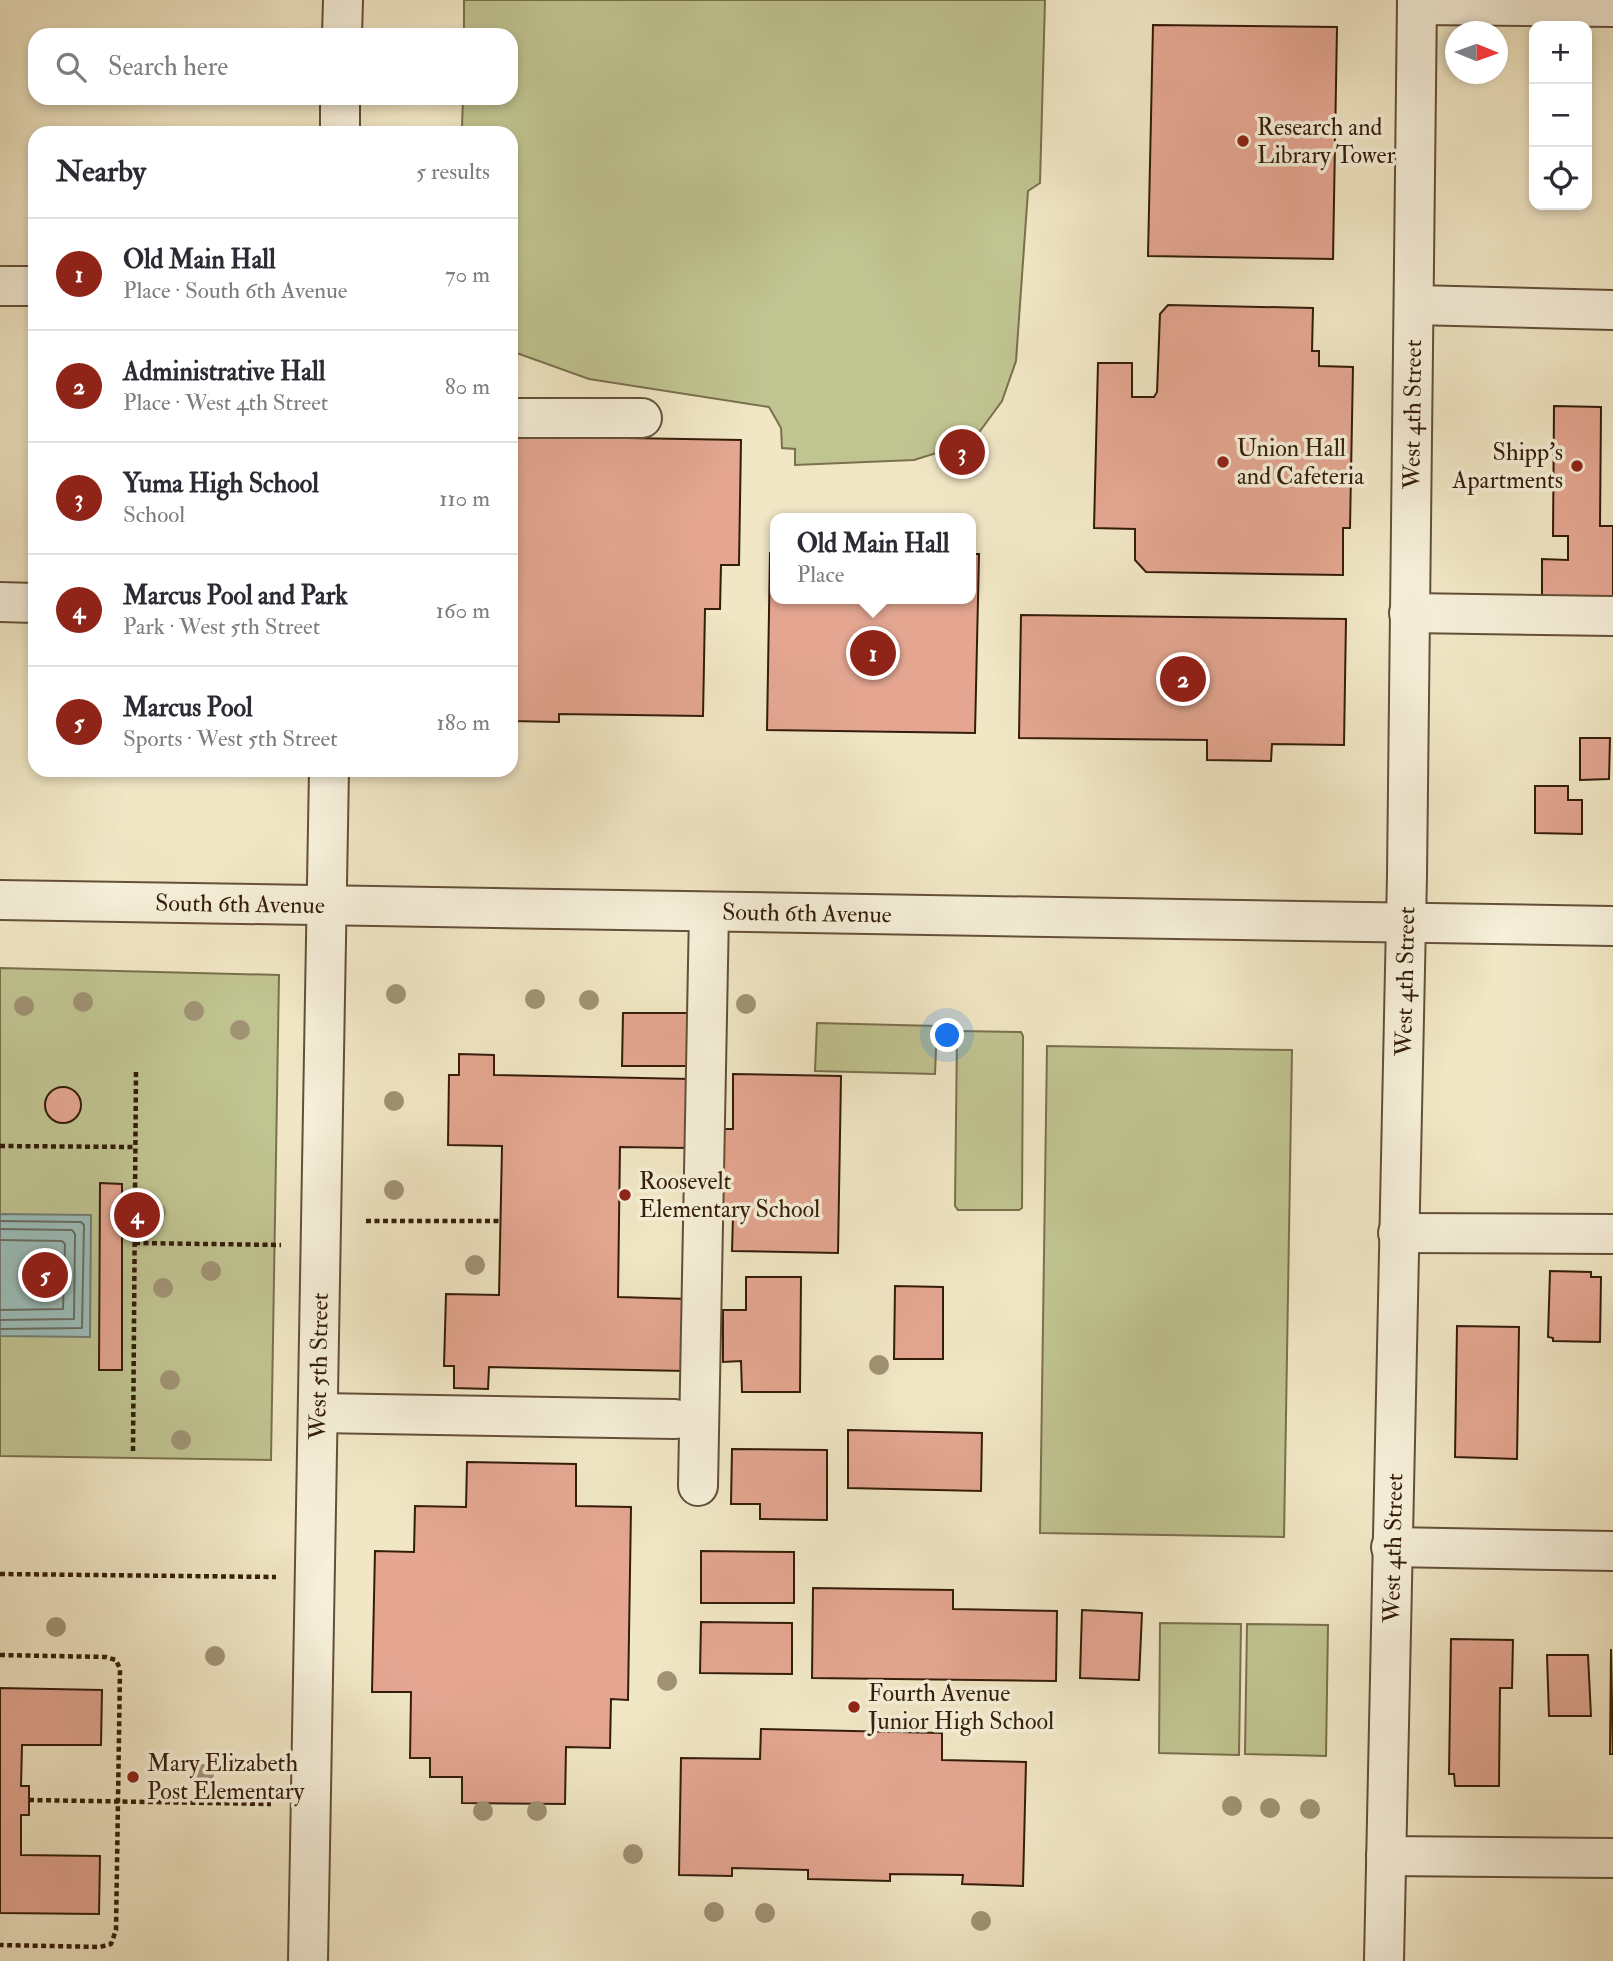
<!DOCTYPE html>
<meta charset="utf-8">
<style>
body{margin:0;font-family:"IM FELL Double Pica",serif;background:#f2f2f3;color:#2b2b33}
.controls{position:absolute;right:21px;top:21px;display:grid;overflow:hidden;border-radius:14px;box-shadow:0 4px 10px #0003}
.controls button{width:63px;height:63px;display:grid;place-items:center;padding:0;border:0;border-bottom:2px solid #e1e1e2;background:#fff;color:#2b2b33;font:35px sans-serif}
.compass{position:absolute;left:1445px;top:21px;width:63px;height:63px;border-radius:50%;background:#fff;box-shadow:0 4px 10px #0003;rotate:91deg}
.you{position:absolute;left:948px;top:1036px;width:24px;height:24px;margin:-18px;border:5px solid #fff;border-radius:50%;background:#1a73e8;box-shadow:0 0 0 10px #1a73e833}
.badge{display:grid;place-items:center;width:46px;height:46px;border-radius:50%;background:#8f2418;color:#fff;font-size:23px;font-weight:700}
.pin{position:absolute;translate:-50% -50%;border:4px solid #fff;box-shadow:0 2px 7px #0006}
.popup{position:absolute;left:770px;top:513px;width:206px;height:91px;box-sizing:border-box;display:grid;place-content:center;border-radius:14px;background:#fff;filter:drop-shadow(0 2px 5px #0005);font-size:23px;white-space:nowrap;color:#7c7c81}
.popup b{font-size:26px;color:#2b2b33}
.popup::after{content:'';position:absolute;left:50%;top:100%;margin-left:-14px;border:14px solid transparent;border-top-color:#fff}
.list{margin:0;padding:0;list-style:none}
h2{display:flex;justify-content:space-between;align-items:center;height:91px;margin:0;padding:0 28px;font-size:30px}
h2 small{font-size:23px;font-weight:400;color:#7c7c81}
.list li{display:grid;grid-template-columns:46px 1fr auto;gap:21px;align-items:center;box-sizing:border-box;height:112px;padding:0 28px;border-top:2px solid #e1e1e2}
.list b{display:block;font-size:26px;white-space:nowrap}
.list p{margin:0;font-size:23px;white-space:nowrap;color:#7c7c81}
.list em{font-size:23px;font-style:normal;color:#7c7c81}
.icon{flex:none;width:38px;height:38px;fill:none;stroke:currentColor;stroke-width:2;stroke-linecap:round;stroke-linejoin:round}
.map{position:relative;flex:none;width:1613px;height:1961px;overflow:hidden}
.search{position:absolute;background:#fff;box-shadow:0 4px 10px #0003;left:28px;top:28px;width:490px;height:77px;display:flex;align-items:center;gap:18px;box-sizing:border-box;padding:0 24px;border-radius:21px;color:#7c7c81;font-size:26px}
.panel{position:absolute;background:#fff;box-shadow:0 4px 10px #0003;left:28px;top:126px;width:490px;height:651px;border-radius:21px}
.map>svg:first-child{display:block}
.green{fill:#c0c491;stroke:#7a704d;stroke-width:2}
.water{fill:#9cbebb;stroke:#727e74;stroke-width:2}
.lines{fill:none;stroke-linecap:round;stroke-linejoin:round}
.shore{stroke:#686e62;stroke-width:2}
.building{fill:#e4a691;stroke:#341d09;stroke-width:2}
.minor-casing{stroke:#635038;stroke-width:42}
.path{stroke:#341d09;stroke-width:4.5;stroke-dasharray:5 3.5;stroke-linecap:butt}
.minor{stroke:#f6efd9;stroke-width:38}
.tree{fill:#a09374}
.poi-dot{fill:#8f2418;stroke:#f6efd9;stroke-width:2.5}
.labels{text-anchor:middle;stroke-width:7;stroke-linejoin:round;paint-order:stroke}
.poi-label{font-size:24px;fill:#341d09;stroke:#f6efd9;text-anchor:start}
.street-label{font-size:24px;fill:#341d09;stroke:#f6efd9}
</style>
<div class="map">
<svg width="1613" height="1961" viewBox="0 0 1613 1961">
<rect width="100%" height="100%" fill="#f1e7c5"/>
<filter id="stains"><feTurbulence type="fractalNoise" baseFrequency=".00286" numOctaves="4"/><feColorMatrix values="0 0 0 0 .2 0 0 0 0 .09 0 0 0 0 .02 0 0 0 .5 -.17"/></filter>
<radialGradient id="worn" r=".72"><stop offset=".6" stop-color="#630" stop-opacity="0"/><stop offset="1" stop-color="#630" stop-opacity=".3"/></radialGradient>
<!-- green -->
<g class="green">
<polygon points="464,0 1045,0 1040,183 1028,191 1016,361 1002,401 972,442 914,460 795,465 795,449 782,448 781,428 769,407 589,379 511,351 511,133 469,133 471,128 462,127 463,98 511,98 511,35 464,35"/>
<polygon points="0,968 279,975 271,1460 0,1456"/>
<polygon points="817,1023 937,1026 935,1074 815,1071"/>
<polygon points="960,1031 1021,1032 1023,1036 1022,1208 1019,1210 958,1210 955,1206 957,1034"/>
<polygon points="1047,1046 1292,1050 1284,1537 1040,1533"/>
<polygon points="1160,1623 1241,1624 1239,1755 1159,1753"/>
<polygon points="1247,1624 1328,1625 1326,1756 1245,1754"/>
</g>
<!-- water -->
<polygon class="water" points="0,1214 91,1215 90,1337 0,1336"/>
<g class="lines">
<!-- shore -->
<g class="shore">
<polyline points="0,1221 81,1222 84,1225 82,1328 0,1329"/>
<polyline points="0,1229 72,1230 75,1234 74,1319 0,1320"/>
<polyline points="0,1240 62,1241 65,1244 63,1309 0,1310"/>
</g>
</g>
<!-- building -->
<g class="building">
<polygon points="1153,25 1337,27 1333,259 1148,256"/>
<polygon points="1168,305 1313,308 1312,351 1319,351 1319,366 1353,367 1350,528 1343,528 1343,575 1146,572 1135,560 1135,529 1094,528 1098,363 1132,363 1132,397 1154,397 1157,392 1160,314"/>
<polygon points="1554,406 1601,407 1600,526 1613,526 1613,607 1542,606 1542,559 1568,560 1568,536 1553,536"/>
<polygon points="511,436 741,440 739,565 721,565 720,609 705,609 703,716 559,714 559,722 511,721"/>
<polygon points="770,553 775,553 775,599 971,599 971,554 979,554 975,733 767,730"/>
<polygon points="1021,615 1346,619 1344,745 1272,744 1271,761 1207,760 1207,740 1019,738"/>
<polygon points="1580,738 1610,738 1609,779 1580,780"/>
<polygon points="1535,786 1568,786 1568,800 1582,800 1582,834 1535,833"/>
<polygon points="623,1013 688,1013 689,1066 622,1066"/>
<polygon points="459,1054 494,1055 494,1075 690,1079 688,1148 620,1147 618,1297 688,1299 686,1371 489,1367 488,1389 454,1388 454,1366 444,1366 446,1294 499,1295 502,1146 448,1145 449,1075 459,1075"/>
<polygon points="733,1074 841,1076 838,1253 732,1251 733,1217 717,1217 719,1129 733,1129"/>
<circle cx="63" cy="1105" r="18"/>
<polygon points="100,1183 122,1184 122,1370 99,1370"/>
<polygon points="1550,1271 1591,1272 1591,1277 1601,1277 1600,1342 1553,1341 1553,1338 1548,1337"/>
<polygon points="746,1277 801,1277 800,1392 742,1392 741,1361 723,1362 723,1310 746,1310"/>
<polygon points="895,1286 943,1287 943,1359 894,1359"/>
<polygon points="1457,1326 1519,1327 1517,1459 1455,1457"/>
<polygon points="848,1430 982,1433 981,1491 848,1488"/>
<polygon points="732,1449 827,1450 827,1520 760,1519 760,1504 731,1504"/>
<polygon points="467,1462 576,1464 576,1506 631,1507 628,1700 611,1699 610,1748 566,1747 565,1804 462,1803 462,1777 430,1777 430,1758 410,1758 411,1692 372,1692 375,1551 414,1552 415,1506 466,1507"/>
<polygon points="701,1551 794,1552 794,1603 701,1603"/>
<polygon points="813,1588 953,1590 953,1609 1057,1611 1056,1681 812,1678"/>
<polygon points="1082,1610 1142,1613 1139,1680 1080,1678"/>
<polygon points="701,1622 792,1623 792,1674 700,1673"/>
<polygon points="1451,1639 1513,1640 1512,1688 1500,1688 1499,1786 1455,1786 1454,1774 1449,1774"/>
<polygon points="1611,1649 1613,1754 1610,1754"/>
<polygon points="1547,1655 1588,1655 1591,1716 1549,1716"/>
<polygon points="0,1688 102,1690 101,1745 22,1745 21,1786 29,1786 29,1815 21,1815 21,1855 100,1856 99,1914 0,1913"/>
<polygon points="761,1729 942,1733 942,1760 1026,1762 1023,1886 962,1884 963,1875 890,1874 890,1881 808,1879 808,1870 732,1868 732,1876 679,1875 681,1758 760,1759"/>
</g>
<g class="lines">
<defs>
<g id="minor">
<polyline points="1417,5 1613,7"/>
<polyline points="342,35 343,0"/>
<polyline points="340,133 340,98"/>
<polyline points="0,286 35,286"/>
<polyline points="1414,305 1613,310"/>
<polyline points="511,418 642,418"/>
<polyline points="0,602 35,603"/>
<polyline points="1409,613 1613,616"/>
<path id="s1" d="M0,900L1613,926"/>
<polyline points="1398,1233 1613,1234"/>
<polyline points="318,1413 675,1419"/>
<polyline points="698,1486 709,912"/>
<polyline points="1391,1547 1613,1551"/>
<polyline points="1386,1856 1613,1858"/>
<path id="s2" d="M308,1961L329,770"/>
<path id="s3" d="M1384,1961L1407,875L1417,0"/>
</g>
</defs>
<!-- minor casing -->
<use href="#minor" class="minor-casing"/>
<!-- path -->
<g class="path">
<polyline points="0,1146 136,1147"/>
<polyline points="366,1221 501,1221"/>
<polyline points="135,1243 281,1245"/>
<polyline points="133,1451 136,1069"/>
<polyline points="0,1574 276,1577"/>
<polyline points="0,1655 106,1657 116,1660 120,1669 116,1930 111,1944 100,1947 0,1945"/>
<polyline points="29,1800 271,1804"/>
</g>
<!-- minor -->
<use href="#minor" class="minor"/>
</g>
<!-- trees -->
<g class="tree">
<circle cx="396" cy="994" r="10"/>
<circle cx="535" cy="999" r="10"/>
<circle cx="589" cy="1000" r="10"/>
<circle cx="83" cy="1002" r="10"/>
<circle cx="746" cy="1004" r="10"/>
<circle cx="24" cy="1006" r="10"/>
<circle cx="194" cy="1011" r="10"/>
<circle cx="240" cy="1030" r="10"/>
<circle cx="394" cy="1101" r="10"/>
<circle cx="394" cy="1190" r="10"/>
<circle cx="156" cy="1212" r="10"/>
<circle cx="475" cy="1265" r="10"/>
<circle cx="211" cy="1271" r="10"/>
<circle cx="163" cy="1288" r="10"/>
<circle cx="879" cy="1365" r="10"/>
<circle cx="170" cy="1380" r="10"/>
<circle cx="181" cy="1440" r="10"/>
<circle cx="56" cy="1627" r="10"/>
<circle cx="215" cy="1656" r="10"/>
<circle cx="667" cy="1681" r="10"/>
<circle cx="204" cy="1774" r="10"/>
<circle cx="1232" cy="1806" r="10"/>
<circle cx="1270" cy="1808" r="10"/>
<circle cx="1310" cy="1809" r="10"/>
<circle cx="483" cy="1811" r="10"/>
<circle cx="537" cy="1811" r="10"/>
<circle cx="633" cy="1854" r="10"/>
<circle cx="714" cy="1912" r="10"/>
<circle cx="765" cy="1913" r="10"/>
<circle cx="981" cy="1921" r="10"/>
</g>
<!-- markers -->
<g class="poi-dot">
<circle cx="1243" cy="141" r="7"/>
<circle cx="1223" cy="462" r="7"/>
<circle cx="1577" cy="466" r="7"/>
<circle cx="625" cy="1195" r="7"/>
<circle cx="854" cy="1707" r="7"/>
<circle cx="133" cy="1777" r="7"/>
</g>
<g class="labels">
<!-- poi labels -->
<g class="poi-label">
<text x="1257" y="135">Research and<tspan x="1257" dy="28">Library Tower</tspan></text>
<text x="1237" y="456">Union Hall<tspan x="1237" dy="28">and Cafeteria</tspan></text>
<text x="1563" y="460" text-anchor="end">Shipp's<tspan x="1563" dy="28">Apartments</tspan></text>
<text x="639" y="1189">Roosevelt<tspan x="639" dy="28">Elementary School</tspan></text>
<text x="868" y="1701">Fourth Avenue<tspan x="868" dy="28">Junior High School</tspan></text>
<text x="147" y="1771">Mary Elizabeth<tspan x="147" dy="28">Post Elementary</tspan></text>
</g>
<!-- street labels -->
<g class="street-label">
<text dy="8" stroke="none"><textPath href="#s3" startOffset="1547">West 4th Street</textPath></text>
<text dy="8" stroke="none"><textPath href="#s1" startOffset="240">South 6th Avenue</textPath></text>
<text dy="8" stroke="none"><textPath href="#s1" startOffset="807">South 6th Avenue</textPath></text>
<text dy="8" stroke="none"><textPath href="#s3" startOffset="980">West 4th Street</textPath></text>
<text dy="8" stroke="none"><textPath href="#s2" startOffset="595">West 5th Street</textPath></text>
<text dy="8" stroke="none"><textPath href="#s3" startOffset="413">West 4th Street</textPath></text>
</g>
</g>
<rect width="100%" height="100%" filter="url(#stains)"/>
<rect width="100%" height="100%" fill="url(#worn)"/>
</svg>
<div class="controls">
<button>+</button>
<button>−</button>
<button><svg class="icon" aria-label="locate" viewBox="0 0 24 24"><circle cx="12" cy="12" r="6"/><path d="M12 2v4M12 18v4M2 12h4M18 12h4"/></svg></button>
</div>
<svg class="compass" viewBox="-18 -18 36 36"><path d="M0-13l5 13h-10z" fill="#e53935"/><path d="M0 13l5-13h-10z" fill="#7c7c81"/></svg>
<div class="you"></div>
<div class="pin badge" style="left:873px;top:653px">1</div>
<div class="popup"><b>Old Main Hall</b>Place</div>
<div class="pin badge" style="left:1183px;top:679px">2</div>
<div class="pin badge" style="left:962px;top:452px">3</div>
<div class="pin badge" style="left:137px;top:1215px">4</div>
<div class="pin badge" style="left:45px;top:1275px">5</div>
<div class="search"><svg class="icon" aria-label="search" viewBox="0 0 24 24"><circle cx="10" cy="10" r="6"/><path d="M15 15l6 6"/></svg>Search here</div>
<section class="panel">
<h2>Nearby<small>5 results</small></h2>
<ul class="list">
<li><span class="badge">1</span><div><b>Old Main Hall</b><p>Place · South 6th Avenue</p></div><em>70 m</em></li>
<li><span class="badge">2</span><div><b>Administrative Hall</b><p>Place · West 4th Street</p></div><em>80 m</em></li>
<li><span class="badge">3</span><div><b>Yuma High School</b><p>School</p></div><em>110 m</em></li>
<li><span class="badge">4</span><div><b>Marcus Pool and Park</b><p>Park · West 5th Street</p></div><em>160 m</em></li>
<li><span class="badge">5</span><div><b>Marcus Pool</b><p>Sports · West 5th Street</p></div><em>180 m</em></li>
</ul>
</section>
</div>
